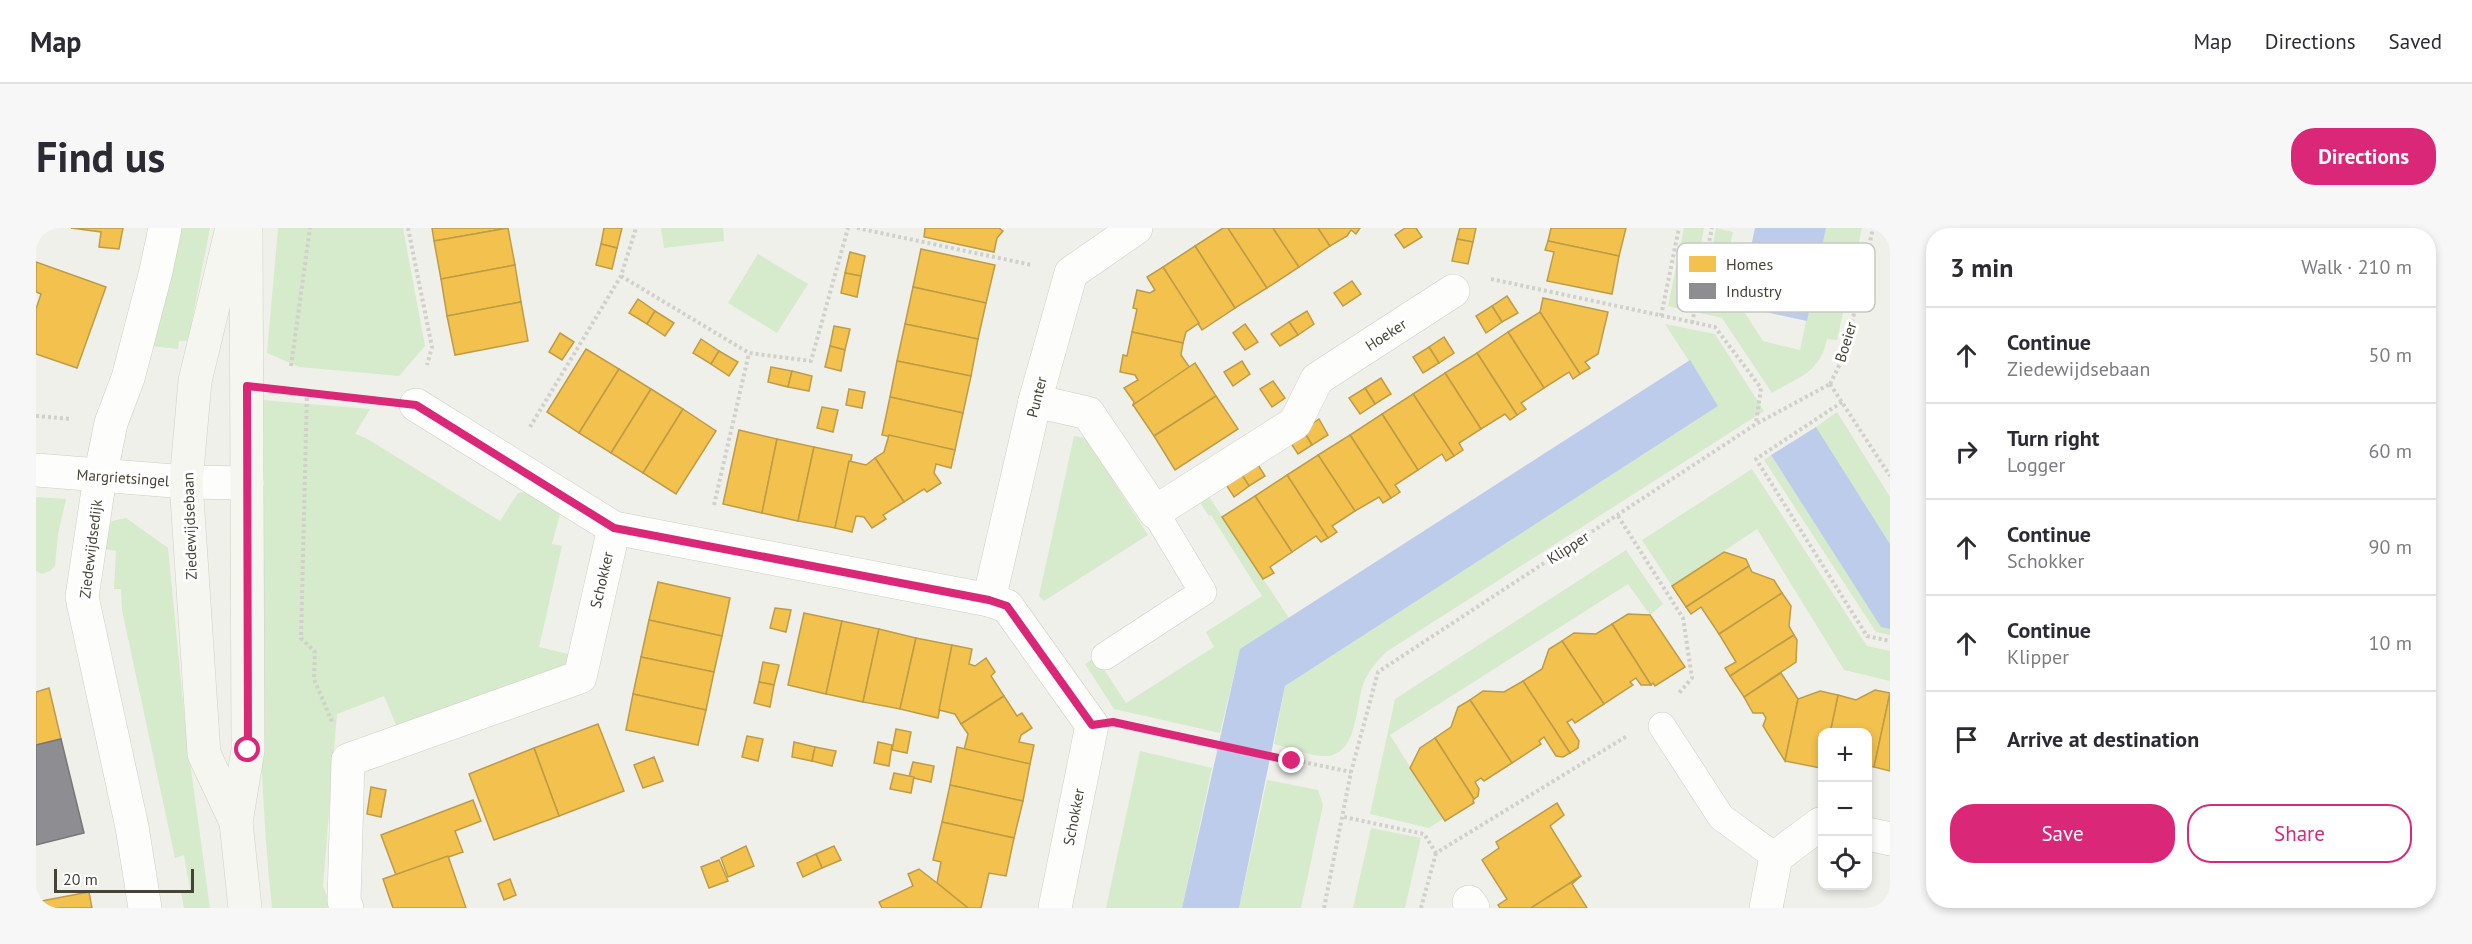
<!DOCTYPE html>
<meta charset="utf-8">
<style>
body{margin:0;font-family:"PT Sans",sans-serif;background:#f7f7f7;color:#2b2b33}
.controls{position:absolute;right:18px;bottom:18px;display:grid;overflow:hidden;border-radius:12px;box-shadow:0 3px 9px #0003}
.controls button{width:54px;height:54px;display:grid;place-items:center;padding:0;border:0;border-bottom:2px solid #e1e1e2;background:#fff;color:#2b2b33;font:30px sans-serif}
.scale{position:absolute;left:18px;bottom:15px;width:140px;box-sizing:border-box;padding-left:6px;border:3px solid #464437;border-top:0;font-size:16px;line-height:21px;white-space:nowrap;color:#464437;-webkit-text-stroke:4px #fff;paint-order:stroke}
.stop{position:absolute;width:18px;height:18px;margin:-14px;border:4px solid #db2777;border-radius:50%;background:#fff}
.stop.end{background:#db2777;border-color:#fff;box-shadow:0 2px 6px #0008}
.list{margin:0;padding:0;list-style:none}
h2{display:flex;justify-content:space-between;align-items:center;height:78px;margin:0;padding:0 24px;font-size:26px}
h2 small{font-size:20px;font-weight:400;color:#7c7c81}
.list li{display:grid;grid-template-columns:39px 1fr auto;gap:18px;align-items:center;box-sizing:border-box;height:96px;padding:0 24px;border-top:2px solid #e1e1e2}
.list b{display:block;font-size:22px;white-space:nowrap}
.list p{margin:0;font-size:20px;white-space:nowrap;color:#7c7c81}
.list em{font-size:20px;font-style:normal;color:#7c7c81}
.actions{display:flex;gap:12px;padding:18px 24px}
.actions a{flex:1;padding:14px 0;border:2px solid #db2777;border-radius:24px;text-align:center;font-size:21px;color:#db2777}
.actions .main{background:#db2777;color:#fff}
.icon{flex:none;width:33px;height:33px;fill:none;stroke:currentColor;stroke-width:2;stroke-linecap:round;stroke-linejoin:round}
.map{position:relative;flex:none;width:1854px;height:680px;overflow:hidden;border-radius:24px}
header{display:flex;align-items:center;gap:36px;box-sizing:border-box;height:84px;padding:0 30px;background:#fff;border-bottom:2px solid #e1e1e2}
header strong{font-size:28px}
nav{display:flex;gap:33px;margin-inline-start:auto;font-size:21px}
.intro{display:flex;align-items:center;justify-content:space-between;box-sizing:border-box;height:144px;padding:0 36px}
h1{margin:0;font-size:42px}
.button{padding:15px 27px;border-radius:24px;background:#db2777;color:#fff;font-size:21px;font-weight:700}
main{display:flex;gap:36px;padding:0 36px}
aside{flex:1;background:#fff;border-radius:24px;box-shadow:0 3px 9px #0003}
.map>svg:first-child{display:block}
.green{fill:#d6eacc}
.water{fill:#beccec}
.homes{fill:#f2c14e;stroke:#be9c47;stroke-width:1.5}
.industry{fill:#8d8d92;stroke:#787777;stroke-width:1.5}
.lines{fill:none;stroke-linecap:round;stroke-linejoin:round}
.lane-casing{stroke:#cecec8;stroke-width:28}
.street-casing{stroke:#cecec8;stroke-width:34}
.secondary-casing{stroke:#d0d0c4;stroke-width:34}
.path{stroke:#d1d0cb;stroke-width:4;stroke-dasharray:3 3;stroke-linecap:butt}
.lane{stroke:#fdfdfc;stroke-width:27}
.street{stroke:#fdfdfc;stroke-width:33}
.secondary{stroke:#f5f6ef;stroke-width:33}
.route{stroke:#db2777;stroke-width:8}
.labels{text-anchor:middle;stroke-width:6;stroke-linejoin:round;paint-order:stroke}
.street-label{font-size:15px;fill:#464437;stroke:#fff}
.key{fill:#fff;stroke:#c8c7c3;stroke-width:1.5}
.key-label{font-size:16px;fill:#464437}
</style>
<header>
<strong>Map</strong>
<nav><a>Map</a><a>Directions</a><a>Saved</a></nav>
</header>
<div class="intro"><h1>Find us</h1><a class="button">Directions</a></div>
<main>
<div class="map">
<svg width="1854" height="680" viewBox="0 0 1854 680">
<rect width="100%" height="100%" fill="#f0f0eb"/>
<!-- green -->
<g class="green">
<polygon points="143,0 174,0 152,113 143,113 142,121 115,118"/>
<polygon points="242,0 367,0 389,118 363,148 263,139 231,125"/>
<polygon points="625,0 687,0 688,13 628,20"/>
<polygon points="1648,0 1668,0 1652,83 1632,78"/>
<path d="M1680,0L1697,4L1687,51L1727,113L1764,122L1790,0H1826L1801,112L1791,111C1784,145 1764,148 1736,165L1686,90L1664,85Z"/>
<polygon points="722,26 772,56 741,105 692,75"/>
<path d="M1629,96L1679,106L1728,183L1350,424C1340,434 1334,441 1328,454C1319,476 1323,524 1292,528C1276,529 1254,520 1238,516L1249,458L1682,178Z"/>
<path d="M226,172L334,181L319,206L330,210L464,293L482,265L498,263L526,278L516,316L526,318L503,419L536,427L535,434L361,499L348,468L301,486L287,658L296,680H236C218,511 223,341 226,172Z"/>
<polygon points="1801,184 1854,269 1854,316 1780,199"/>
<polygon points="1038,208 1050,210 1112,307 1008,373 1003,368"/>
<polygon points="1735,227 1845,398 1854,401 1854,407 1840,404 1728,232"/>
<polygon points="1716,241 1831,418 1854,423 1854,453 1808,442 1721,301 1636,358 1606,312"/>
<polygon points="1170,264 1253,390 1204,422 1184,505 1078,481 1049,436 1060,429 1090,475 1178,419 1170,404 1226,368 1175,287 1173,288 1161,270"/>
<polygon points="0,269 30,271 22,306 19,338 14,343 6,346 0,343"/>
<polygon points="90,290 132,320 150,505 174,680 148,680 145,664 154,661 148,627 139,630 86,382 85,361 78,361 80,323 65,320 70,303 76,293"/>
<polygon points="1590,322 1627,376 1614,387 1592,356 1354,507 1407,591 1393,600 1334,586 1359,471"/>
<polygon points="1104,523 1176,540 1146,680 1070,680"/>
<polygon points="1231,552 1282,562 1287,577 1265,680 1203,680"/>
<polygon points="1335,600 1385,610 1369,680 1317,680"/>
</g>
<!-- water -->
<g class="water">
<polygon points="1719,0 1790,0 1771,93 1729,84 1708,51"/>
<polygon points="1654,132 1682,178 1249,458 1203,680 1146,680 1204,421"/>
<polygon points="1780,199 1854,316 1854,401 1845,399 1735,227"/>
</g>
<!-- homes -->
<g class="homes">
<polygon points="35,0 87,0 83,21 63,19 65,4"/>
<polygon points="396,0 472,0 398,13"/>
<polygon points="472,0 479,37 405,51 398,13"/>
<polygon points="568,0 586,0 581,20 565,16"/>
<polygon points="889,0 963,0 967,3 961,10 958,24 888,9"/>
<polygon points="1187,0 1192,0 1231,60 1199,80 1159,18"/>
<polygon points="1192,0 1237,0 1263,39 1231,60"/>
<polygon points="1237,0 1282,0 1294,18 1263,39"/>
<polygon points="1282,0 1324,0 1320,6 1315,2 1311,8 1294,18"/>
<polygon points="1369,0 1380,0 1386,9 1368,20 1359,7"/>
<polygon points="1424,0 1440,0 1437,14 1421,11"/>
<polygon points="1515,0 1590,0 1583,28 1512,13"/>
<polygon points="1421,11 1437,14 1432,36 1416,33"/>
<polygon points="1512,13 1583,28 1576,66 1511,53 1518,24 1509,22"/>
<polygon points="565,16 581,20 576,41 560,37"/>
<polygon points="1159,18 1199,80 1166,102 1127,39"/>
<polygon points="885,21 959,37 950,75 877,59"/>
<polygon points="814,24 829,28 825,48 809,45"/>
<polygon points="0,34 70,59 41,140 0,126 0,81 5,66 0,64"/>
<polygon points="479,37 485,74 411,88 405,51"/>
<polygon points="1127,39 1163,95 1150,104 1147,115 1096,104 1101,81 1097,80 1101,62 1114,65 1119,62 1111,49"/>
<polygon points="809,45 825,48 821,69 805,65"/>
<polygon points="1316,53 1325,66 1307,78 1298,65"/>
<polygon points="877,59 950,75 942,111 869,96"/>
<polygon points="1471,68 1482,85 1466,94 1456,78"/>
<polygon points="1507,70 1572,84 1562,126 1549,134 1554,140 1544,146 1504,84"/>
<polygon points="602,71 619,83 611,96 593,85"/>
<polygon points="485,74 492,113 419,127 411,88"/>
<polygon points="1456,78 1466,94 1450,105 1440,88"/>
<polygon points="619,83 638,95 629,108 611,96"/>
<polygon points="1271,83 1278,96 1262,107 1253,94"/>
<polygon points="1504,84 1544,146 1537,151 1533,144 1508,160 1472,104"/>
<polygon points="1253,94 1262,107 1244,118 1235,106"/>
<polygon points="869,96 942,111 935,148 861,133"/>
<polygon points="1209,96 1222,114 1209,122 1197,105"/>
<polygon points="798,98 814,101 809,122 794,118"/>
<polygon points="1096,104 1147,115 1145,127 1154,140 1097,177 1098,174 1088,160 1102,152 1099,147 1084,144 1087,127 1091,128"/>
<polygon points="1472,104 1508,160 1485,175 1490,181 1481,187 1441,125"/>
<polygon points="524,105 538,114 526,132 513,124"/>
<polygon points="1408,109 1418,125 1403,135 1393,119"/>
<polygon points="665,111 683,123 675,136 657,125"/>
<polygon points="794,118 809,122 805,143 789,139"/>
<polygon points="1393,119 1403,135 1387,145 1377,129"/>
<polygon points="550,121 583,141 543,205 511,184"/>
<polygon points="683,123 702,134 693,148 675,136"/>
<polygon points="1441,125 1481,187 1474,192 1469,186 1445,201 1409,145"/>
<polygon points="861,133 935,148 927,185 854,169"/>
<polygon points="1206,133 1214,146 1197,158 1188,144"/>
<polygon points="1159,135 1180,168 1118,208 1097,177"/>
<polygon points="735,139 756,143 752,159 732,154"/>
<polygon points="583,141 615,161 575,225 543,205"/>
<polygon points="756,143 776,148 773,163 752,159"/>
<polygon points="1409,145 1445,201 1423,215 1427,222 1418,228 1377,166"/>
<polygon points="1345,150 1355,166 1339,176 1329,160"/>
<polygon points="1237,153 1249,170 1236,179 1224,161"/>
<polygon points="1329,160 1339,176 1324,186 1313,170"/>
<polygon points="615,161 647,181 607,245 575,225"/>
<polygon points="813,161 829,164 826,180 810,177"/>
<polygon points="1377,166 1418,228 1410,233 1406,226 1382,242 1346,186"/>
<polygon points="1180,168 1202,201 1139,242 1118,208"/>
<polygon points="854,169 927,185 919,222 846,207"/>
<polygon points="786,179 802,182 797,204 781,200"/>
<polygon points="647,181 680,203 640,266 607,245"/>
<polygon points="1346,186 1382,242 1359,257 1364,264 1355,270 1314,207"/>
<polygon points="1283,191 1292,207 1276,217 1267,202"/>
<polygon points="703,202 741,211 726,285 687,276"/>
<polygon points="1267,202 1276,217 1262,226 1252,211"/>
<polygon points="853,207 919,222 915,240 900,236 898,245 905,255 891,264 888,261 868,274 839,230 848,224"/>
<polygon points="1314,207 1355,270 1347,275 1343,269 1319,283 1282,227"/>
<polygon points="741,211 778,219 762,293 726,285"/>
<polygon points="778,219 816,227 799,300 762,293"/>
<polygon points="1282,227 1319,283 1296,298 1301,304 1292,310 1251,247"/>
<polygon points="839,230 868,274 847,287 850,291 836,300 828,289 820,288 816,304 799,300 813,233 830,237"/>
<polygon points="1219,232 1229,248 1213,258 1203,242"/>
<polygon points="1203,242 1213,258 1198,269 1187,252"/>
<polygon points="1251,247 1292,310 1285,314 1280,308 1256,324 1219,268"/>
<polygon points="1219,268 1256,324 1234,339 1238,345 1227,351 1186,289"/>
<polygon points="1688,324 1710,331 1713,338 1650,379 1636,358"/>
<polygon points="1713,338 1716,344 1738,352 1746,365 1683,406 1665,379 1655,386 1650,379"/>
<polygon points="622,354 694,370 686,408 613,392"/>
<polygon points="1746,365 1755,378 1753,398 1758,407 1694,448 1689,440 1700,434 1683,406"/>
<polygon points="739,380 755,382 750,404 734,400"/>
<polygon points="768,385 806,393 790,466 752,457"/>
<polygon points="1592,386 1614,387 1649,439 1619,458 1617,455 1615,457 1576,396"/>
<polygon points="613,392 686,408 678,444 605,429"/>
<polygon points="806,393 843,401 827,474 790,466"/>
<polygon points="1576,396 1615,457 1605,457 1600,450 1594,454 1597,457 1568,476 1526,413 1538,405 1560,406"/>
<polygon points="843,401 880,410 864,481 827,474"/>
<polygon points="1758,407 1761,412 1760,434 1708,469 1694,448"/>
<polygon points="880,410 916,417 902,490 864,481"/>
<polygon points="1526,413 1568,476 1539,495 1536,491 1531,494 1543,513 1542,520 1534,525 1487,453 1506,441 1513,421"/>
<polygon points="916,417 936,421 933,436 939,438 950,430 959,444 955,448 968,468 925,496 919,486 903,482"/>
<polygon points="605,429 678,444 670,482 597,466"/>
<polygon points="727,434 743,437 738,457 723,454"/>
<polygon points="1745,445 1762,471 1749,533 1727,498 1730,490 1727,485 1717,485 1708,469"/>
<polygon points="1487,453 1534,525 1527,529 1520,528 1508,509 1503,513 1505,516 1476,535 1434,472 1447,463 1468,464"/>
<polygon points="723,454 738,457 734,479 718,475"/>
<polygon points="13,460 25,511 0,517 0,464"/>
<polygon points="1839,462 1854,465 1838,539 1832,538 1832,505 1794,505 1802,467 1820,472"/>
<polygon points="1784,463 1802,467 1794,505 1786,505 1786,538 1785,537 1784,540 1749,533 1762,471"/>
<polygon points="1854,465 1854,543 1838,539"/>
<polygon points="597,466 670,482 662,517 590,502"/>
<polygon points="968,468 981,488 986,485 996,500 985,507 983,514 998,517 994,536 928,522 932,506 925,496"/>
<polygon points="1434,472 1476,535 1448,553 1445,550 1439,554 1443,561 1442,568 1438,571 1399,510 1415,499 1422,479"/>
<polygon points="562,496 588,563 523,588 498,520"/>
<polygon points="860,501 875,504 871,525 856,522"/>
<polygon points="711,508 727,511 722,533 706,529"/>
<polygon points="1399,510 1438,571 1437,572 1438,575 1409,593 1374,540 1384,520"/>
<polygon points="758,514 779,519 776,533 756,529"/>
<polygon points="842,514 856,517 853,538 838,535"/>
<polygon points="779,519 800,523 796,538 776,533"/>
<polygon points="921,519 994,536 987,573 914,557"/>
<polygon points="498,520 523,588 458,612 433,546"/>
<polygon points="618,529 627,553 607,560 598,537"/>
<polygon points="877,534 898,538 895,554 873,549"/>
<polygon points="858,545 878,549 875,565 854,561"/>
<polygon points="914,557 987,573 978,610 906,594"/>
<polygon points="335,559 350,562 345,589 331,586"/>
<polygon points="437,572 445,593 419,603 427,624 360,647 345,607"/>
<polygon points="1521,575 1528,587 1514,598 1545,648 1495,680 1464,680 1462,677 1471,671 1446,632 1463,620 1460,614"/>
<polygon points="906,594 978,610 970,648 953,645 945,680 932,680 901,655 905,634 897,632"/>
<polygon points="710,618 718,638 692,649 685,630"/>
<polygon points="798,618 805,632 786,640 780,626"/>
<polygon points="780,626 786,640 767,649 761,635"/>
<polygon points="412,628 430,680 357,680 347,651"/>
<polygon points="683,632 692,653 673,660 665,639"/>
<polygon points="883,641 901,655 932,680 846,680 843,674 877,658 872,646"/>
<polygon points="1545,648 1536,656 1551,680 1495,680"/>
<polygon points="474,651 480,667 468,672 462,656"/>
<polygon points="53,664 56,680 0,680 0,674"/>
</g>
<!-- industry -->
<polygon class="industry" points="25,511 48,605 0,617 0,517"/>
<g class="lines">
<defs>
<g id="lane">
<polyline points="1069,428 1167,364 1119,284"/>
<polyline points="1626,498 1685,589 1740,629"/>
</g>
<g id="street">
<polyline points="999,173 1052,185 1119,284 1259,195 1281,151 1417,63"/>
<polyline points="380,177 578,300"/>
<polyline points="0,242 150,254 211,255"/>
<polyline points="953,372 999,173 1035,45 1100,0"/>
<polyline points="1832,606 1854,611"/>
<polyline points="1433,674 1437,680"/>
<polyline points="109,680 96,599 46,369 64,249 75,195 92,150 120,43 129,0"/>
<polyline points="311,680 308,673 312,532 544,449 578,300 953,372 971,378 1056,497 1019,680"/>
<polyline points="1730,680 1740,629 1784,596 1786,597"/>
</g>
<g id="secondary">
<polyline points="196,0 159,153 150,254 168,526 200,594"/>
<polyline points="209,680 200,594 212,522 210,0"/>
</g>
</defs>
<!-- lane casing -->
<use href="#lane" class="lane-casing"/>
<!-- street casing -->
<use href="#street" class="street-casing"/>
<!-- secondary casing -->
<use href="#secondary" class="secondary-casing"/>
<!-- path -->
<g class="path">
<polyline points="372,0 396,119 391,137"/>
<polyline points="821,0 996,37"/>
<polyline points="585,48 713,125 775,133 812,0"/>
<polyline points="1455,51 1679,99 1725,160 1720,195"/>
<polyline points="1625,88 1643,0"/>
<polyline points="1656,95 1676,0"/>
<polyline points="255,138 274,0"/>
<polyline points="1794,156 1809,126 1837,0"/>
<polyline points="1794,156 1854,248"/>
<polyline points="251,162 342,172"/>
<polyline points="271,164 265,410 279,424 278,451 297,496"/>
<polyline points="1806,174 1720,231 1831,408 1854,413"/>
<polyline points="0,188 36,191"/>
<polyline points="494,199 585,48 600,0"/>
<polyline points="678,277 713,125"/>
<polyline points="1582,288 1647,390 1656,450 1643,465"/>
<polyline points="1096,498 1315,544"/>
<polyline points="1308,589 1388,606 1400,625 1591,508"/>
<polyline points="1288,680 1315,544 1342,444 1720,196 1794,156"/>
<polyline points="1385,680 1400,625"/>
</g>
<!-- lane -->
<use href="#lane" class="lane"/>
<!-- street -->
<use href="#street" class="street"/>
<!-- secondary -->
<use href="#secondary" class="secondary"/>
</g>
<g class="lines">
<!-- route -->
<polyline class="route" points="212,522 211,158 380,177 578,300 953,372 971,378 1056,497 1077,494 1256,533"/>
</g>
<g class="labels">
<!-- street labels -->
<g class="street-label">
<text transform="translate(1350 107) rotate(-33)" y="5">Hoeker</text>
<text transform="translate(1810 114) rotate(-73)" y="5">Boeier</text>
<text transform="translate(1001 169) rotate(-76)" y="5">Punter</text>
<text transform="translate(87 250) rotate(4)" y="5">Margrietsingel</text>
<text transform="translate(154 298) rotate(-92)" y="5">Ziedewijdsebaan</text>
<text transform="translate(1532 320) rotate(-33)" y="5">Klipper</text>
<text transform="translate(55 321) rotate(-83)" y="5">Ziedewijdsedijk</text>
<text transform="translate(566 352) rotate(-77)" y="5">Schokker</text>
<text transform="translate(1038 589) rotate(-79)" y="5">Schokker</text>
</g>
</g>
<!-- legend -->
<rect x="1641" y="15" width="198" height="69" rx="9" class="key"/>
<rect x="1653" y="28" width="27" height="16" fill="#f2c14e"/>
<rect x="1653" y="55" width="27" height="16" fill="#8d8d92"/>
<g class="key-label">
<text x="1690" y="42">Homes</text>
<text x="1690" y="69">Industry</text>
</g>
</svg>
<div class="controls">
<button>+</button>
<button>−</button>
<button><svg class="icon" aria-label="locate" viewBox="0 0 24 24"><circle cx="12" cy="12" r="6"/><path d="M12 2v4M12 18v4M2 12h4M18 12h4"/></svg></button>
</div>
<div class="scale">20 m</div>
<div class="stop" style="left:212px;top:522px"></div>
<div class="stop end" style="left:1256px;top:533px"></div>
</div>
<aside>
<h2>3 min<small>Walk · 210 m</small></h2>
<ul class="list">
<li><svg class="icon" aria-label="ahead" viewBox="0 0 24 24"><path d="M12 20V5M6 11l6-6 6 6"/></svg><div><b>Continue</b><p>Ziedewijdsebaan</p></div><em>50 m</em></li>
<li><svg class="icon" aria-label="right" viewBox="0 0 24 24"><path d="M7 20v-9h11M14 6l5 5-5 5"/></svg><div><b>Turn right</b><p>Logger</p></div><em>60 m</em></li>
<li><svg class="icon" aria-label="ahead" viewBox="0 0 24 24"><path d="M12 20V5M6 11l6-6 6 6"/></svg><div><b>Continue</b><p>Schokker</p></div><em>90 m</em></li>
<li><svg class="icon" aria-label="ahead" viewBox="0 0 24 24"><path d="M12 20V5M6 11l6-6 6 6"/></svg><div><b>Continue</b><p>Klipper</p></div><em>10 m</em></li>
<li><svg class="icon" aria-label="arrive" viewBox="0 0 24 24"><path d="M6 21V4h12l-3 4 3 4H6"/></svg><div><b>Arrive at destination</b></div></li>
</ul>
<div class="actions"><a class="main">Save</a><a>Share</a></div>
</aside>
</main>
